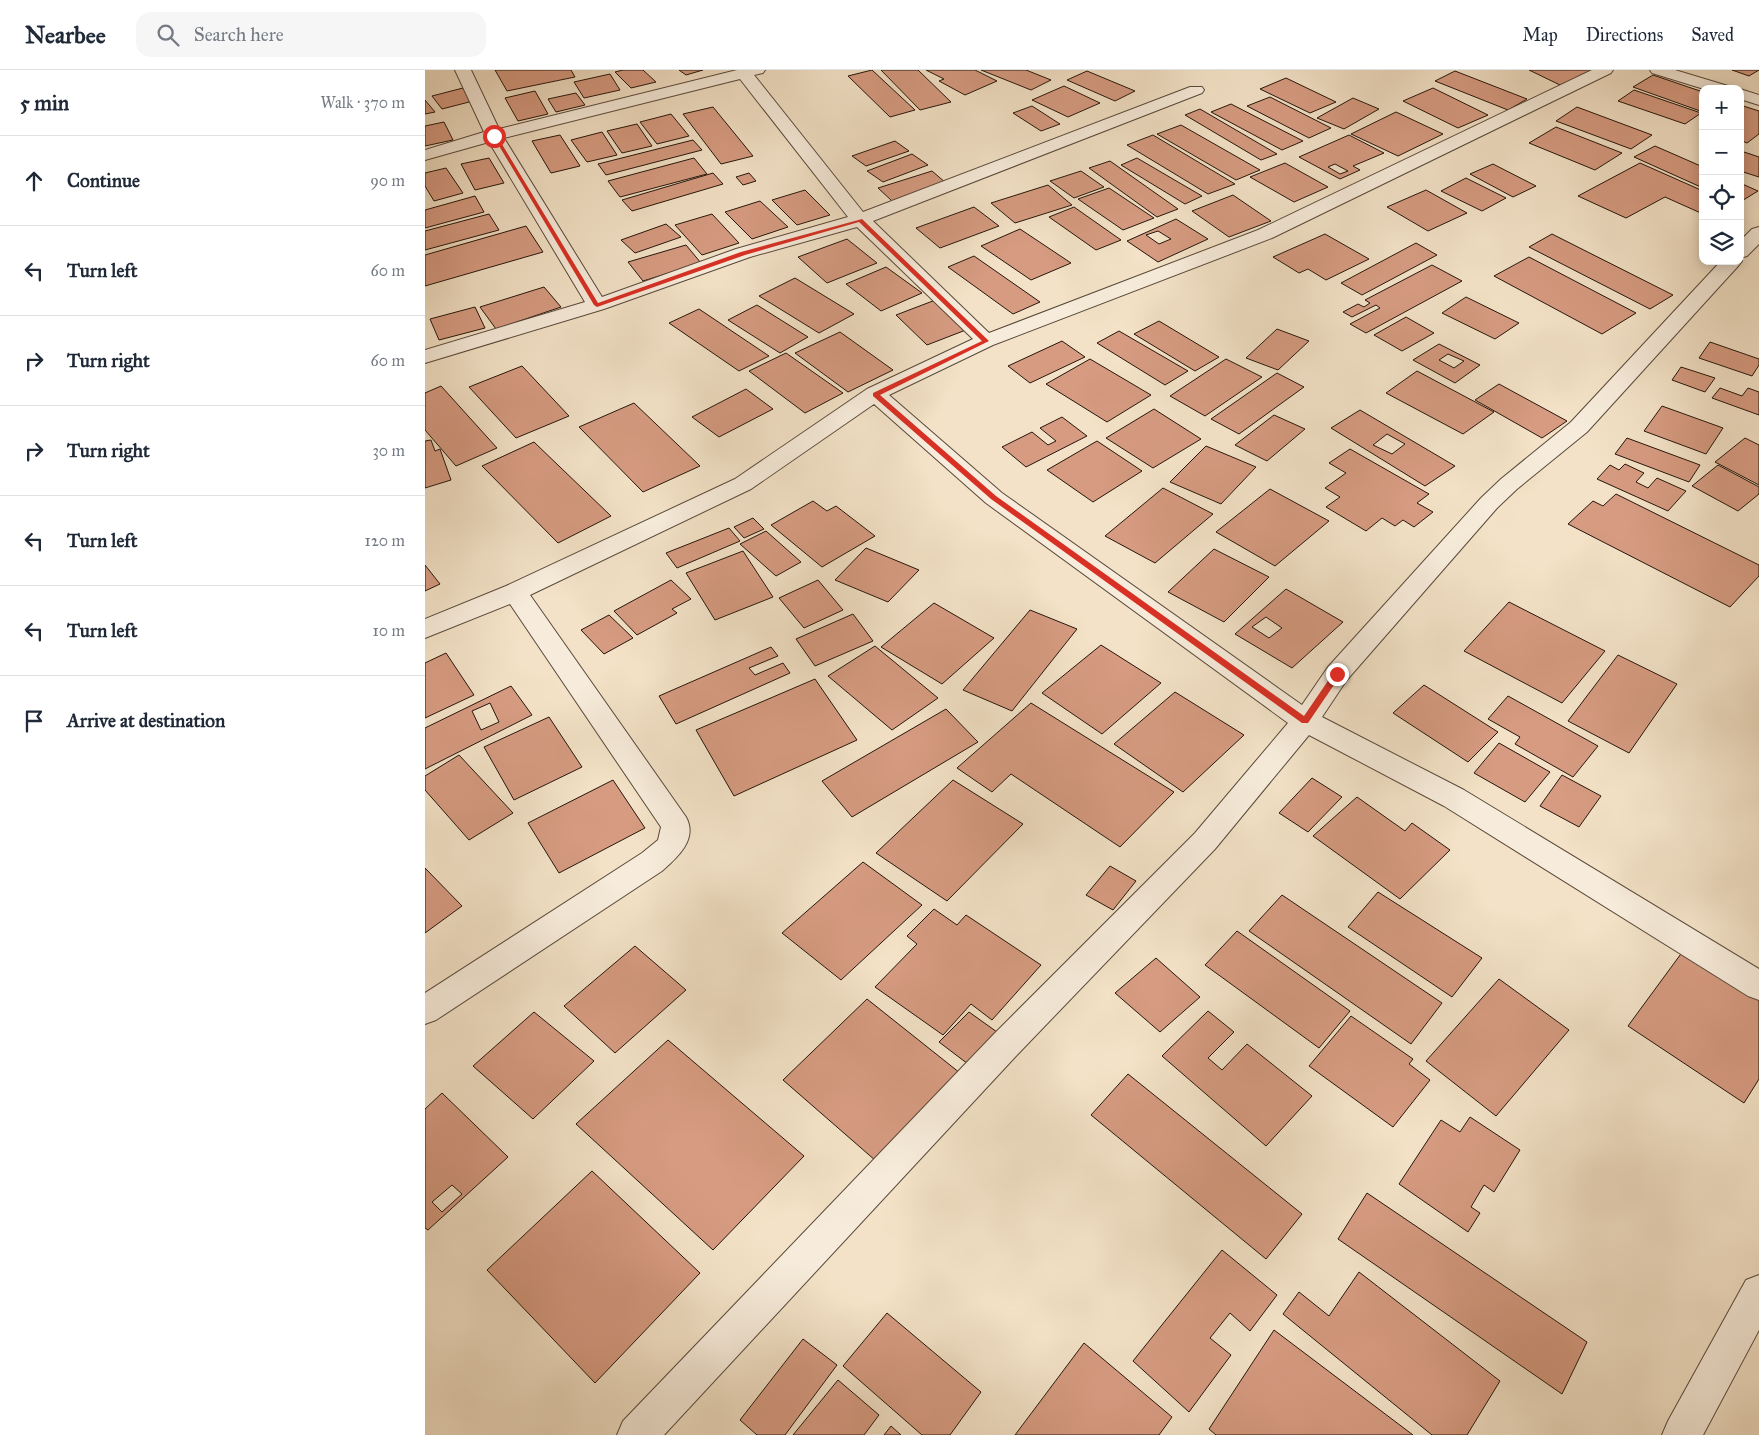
<!DOCTYPE html>
<meta charset="utf-8">
<style>
body{margin:0;font-family:"IM FELL Great Primer",serif;background:#f6f6f7;color:#1f2937}
.controls{position:absolute;right:15px;top:15px;display:grid;overflow:hidden;border-radius:10px;box-shadow:0 2px 12px #0003}
.controls button{width:45px;height:45px;display:grid;place-items:center;padding:0;border:0;border-bottom:1px solid #e0e1e3;background:#fff;color:#1f2937;font:25px sans-serif}
.stop{position:absolute;width:15px;height:15px;margin:-11px;border:4px solid #d93025;border-radius:50%;background:#fff}
.stop.end{background:#d93025;border-color:#fff;box-shadow:0 1px 5px #0008}
.list{margin:0;padding:0;list-style:none}
h2{display:flex;justify-content:space-between;align-items:center;height:65px;margin:0;padding:0 20px;font-size:21px}
h2 small{font-size:16px;font-weight:400;color:#747a83}
.list li{display:grid;grid-template-columns:32px 1fr auto;gap:15px;align-items:center;box-sizing:border-box;height:90px;padding:0 20px;border-top:1px solid #e0e1e3}
.list b{display:block;font-size:19px;white-space:nowrap}
.list em{font-size:16px;font-style:normal;color:#747a83}
.icon{flex:none;width:28px;height:28px;fill:none;stroke:currentColor;stroke-width:2;stroke-linecap:round;stroke-linejoin:round}
.map{position:relative;flex:none;width:1334px;height:1365px;overflow:hidden}
header{display:flex;align-items:center;gap:30px;box-sizing:border-box;height:70px;padding:0 25px;background:#fff;border-bottom:1px solid #e0e1e3}
header strong{font-size:24px}
nav{display:flex;gap:28px;margin-inline-start:auto;font-size:18px}
.search{width:350px;height:45px;background:#f6f6f7;display:flex;align-items:center;gap:12px;box-sizing:border-box;padding:0 18px;border-radius:15px;color:#747a83;font-size:19px}
main{display:flex}
aside{flex:1;background:#fff}
.map>svg:first-child{display:block}
.building{fill:#d69b81;stroke:#26160b;fill-rule:evenodd}
.lines{fill:none;stroke-linecap:round;stroke-linejoin:round}
.minor-casing{stroke:#59493a;stroke-width:2}
.minor{fill:#f7ecdb;fill-rule:evenodd}
.route{fill:#d93025}
</style>
<header>
<strong>Nearbee</strong>
<div class="search"><svg class="icon" aria-label="search" viewBox="0 0 24 24"><circle cx="10" cy="10" r="6"/><path d="M15 15l6 6"/></svg>Search here</div>
<nav><a>Map</a><a>Directions</a><a>Saved</a></nav>
</header>
<main>
<aside>
<h2>5 min<small>Walk · 370 m</small></h2>
<ul class="list">
<li><svg class="icon" aria-label="ahead" viewBox="0 0 24 24"><path d="M12 20V5M6 11l6-6 6 6"/></svg><div><b>Continue</b></div><em>90 m</em></li>
<li><svg class="icon" aria-label="left" viewBox="0 0 24 24"><path d="M17 20v-9H6M10 6l-5 5 5 5"/></svg><div><b>Turn left</b></div><em>60 m</em></li>
<li><svg class="icon" aria-label="right" viewBox="0 0 24 24"><path d="M7 20v-9h11M14 6l5 5-5 5"/></svg><div><b>Turn right</b></div><em>60 m</em></li>
<li><svg class="icon" aria-label="right" viewBox="0 0 24 24"><path d="M7 20v-9h11M14 6l5 5-5 5"/></svg><div><b>Turn right</b></div><em>30 m</em></li>
<li><svg class="icon" aria-label="left" viewBox="0 0 24 24"><path d="M17 20v-9H6M10 6l-5 5 5 5"/></svg><div><b>Turn left</b></div><em>120 m</em></li>
<li><svg class="icon" aria-label="left" viewBox="0 0 24 24"><path d="M17 20v-9H6M10 6l-5 5 5 5"/></svg><div><b>Turn left</b></div><em>10 m</em></li>
<li><svg class="icon" aria-label="arrive" viewBox="0 0 24 24"><path d="M6 21V4h12l-3 4 3 4H6"/></svg><div><b>Arrive at destination</b></div></li>
</ul>
</aside>
<div class="map">
<svg width="1334" height="1365" viewBox="0 0 1334 1365">
<rect width="100%" height="100%" fill="#f3e2c7"/>
<filter id="stains"><feTurbulence type="fractalNoise" baseFrequency=".004" numOctaves="4"/><feColorMatrix values="0 0 0 0 .2 0 0 0 0 .09 0 0 0 0 .02 0 0 0 .5 -.17"/></filter>
<radialGradient id="worn" r=".72"><stop offset=".6" stop-color="#630" stop-opacity="0"/><stop offset="1" stop-color="#630" stop-opacity=".3"/></radialGradient>
<!-- building -->
<g class="building">
<polygon points="70,0 146,0 150,7 82,21"/>
<polygon points="198,0 218,0 231,12 206,18 190,2"/>
<polygon points="254,0 278,0 261,5"/>
<polygon points="447,0 490,40 465,47 423,6"/>
<polygon points="456,0 493,0 526,32 495,40"/>
<polygon points="501,0 550,0 572,11 540,25 514,11 519,9"/>
<polygon points="556,0 601,0 626,10 606,20"/>
<polygon points="1104,0 1176,0 1135,15"/>
<polygon points="1307,0 1334,0 1324,6"/>
<polygon points="662,1 710,21 690,31 642,10"/>
<polygon points="1030,1 1102,29 1083,40 1010,11"/>
<polygon points="185,4 195,20 159,28 149,12"/>
<polygon points="1228,5 1278,22 1278,42 1208,17"/>
<polygon points="861,8 911,32 885,43 835,19"/>
<polygon points="639,16 675,33 643,47 607,30"/>
<polygon points="38,18 48,31 17,39 7,26"/>
<polygon points="1008,18 1063,45 1033,58 978,31"/>
<polygon points="1209,20 1276,43 1260,54 1193,31"/>
<polygon points="110,21 123,44 93,51 80,28"/>
<polygon points="151,23 160,35 131,42 123,29"/>
<polygon points="845,27 906,58 884,68 822,36"/>
<polygon points="928,28 954,39 919,59 892,48"/>
<polygon points="0,30 10,42 0,44"/>
<polygon points="806,34 878,71 857,80 786,42"/>
<polygon points="1315,35 1334,41 1334,64 1322,73 1315,70"/>
<polygon points="607,36 635,54 616,61 588,43"/>
<polygon points="288,37 328,86 296,94 258,44"/>
<polygon points="1152,37 1227,65 1206,79 1131,51"/>
<polygon points="775,39 852,84 836,90 760,45"/>
<polygon points="971,42 1018,64 973,86 926,64"/>
<polygon points="246,44 264,66 232,74 215,52"/>
<polygon points="19,52 28,70 0,76 0,56"/>
<polygon points="212,54 227,76 197,83 182,61"/>
<polygon points="756,55 835,100 811,110 732,64"/>
<polygon points="1131,57 1197,83 1170,100 1104,73"/>
<polygon points="177,62 192,85 162,92 146,70"/>
<polygon points="135,65 155,96 126,103 107,71"/>
<polygon points="728,65 810,114 783,124 702,75"/>
<path d="M924,65L959,83L928,96L935,100L915,109L874,87ZM910,94L923,101L915,104L903,97Z"/>
<polygon points="268,70 277,80 181,105 173,94"/>
<polygon points="470,71 484,81 441,96 427,86"/>
<polygon points="1230,76 1278,97 1278,118 1209,87"/>
<polygon points="1319,82 1334,87 1334,107 1315,101 1315,85"/>
<polygon points="487,84 503,95 458,112 442,101"/>
<polygon points="64,88 79,113 50,120 36,94"/>
<polygon points="269,88 282,104 195,127 183,111"/>
<polygon points="712,88 777,126 760,134 696,95"/>
<polygon points="685,91 753,139 732,147 664,98"/>
<polygon points="860,93 903,117 869,132 825,107"/>
<polygon points="1215,93 1278,121 1278,144 1240,127 1201,148 1153,126"/>
<polygon points="1068,94 1111,116 1088,127 1045,104"/>
<polygon points="21,98 38,123 9,131 0,116 0,103"/>
<polygon points="507,101 521,113 467,131 453,118"/>
<polygon points="656,101 679,117 649,128 625,111"/>
<polygon points="288,103 298,114 207,141 197,130"/>
<polygon points="324,103 331,111 318,115 311,107"/>
<polygon points="1041,108 1081,128 1057,141 1016,121"/>
<polygon points="1315,113 1333,121 1315,132"/>
<polygon points="623,115 647,135 590,153 566,133"/>
<polygon points="684,118 729,148 698,160 653,129"/>
<polygon points="380,120 405,145 372,155 347,130"/>
<polygon points="1001,120 1042,143 1003,161 962,137"/>
<polygon points="808,125 846,151 804,167 767,141"/>
<polygon points="50,126 59,142 0,158 0,140"/>
<polygon points="335,131 363,157 327,169 300,142"/>
<polygon points="549,137 574,156 515,178 491,158"/>
<polygon points="649,137 696,170 671,180 624,147"/>
<polygon points="64,144 74,160 0,180 0,161"/>
<polygon points="287,144 314,173 277,185 250,155"/>
<path d="M751,149L783,169L733,192L702,171ZM733,161L746,169L734,174L721,165Z"/>
<polygon points="241,154 256,167 210,183 196,170"/>
<polygon points="101,156 118,182 0,216 0,185"/>
<polygon points="595,159 646,193 606,210 556,176"/>
<polygon points="900,164 944,189 901,210 883,199 874,203 848,187"/>
<polygon points="1127,164 1248,225 1225,239 1104,177"/>
<polygon points="422,169 452,193 402,213 373,187"/>
<polygon points="991,173 1012,185 937,225 916,213"/>
<polygon points="261,175 276,193 218,211 203,192"/>
<polygon points="549,186 615,232 588,244 523,197"/>
<polygon points="1104,187 1211,243 1177,264 1069,206"/>
<polygon points="1007,195 1037,211 941,263 925,254 955,238 951,235 927,247 918,242 933,234 939,237 945,233 940,230"/>
<polygon points="461,197 497,223 456,241 421,214"/>
<polygon points="370,208 429,244 394,263 334,226"/>
<polygon points="119,217 136,237 71,259 55,237"/>
<polygon points="1041,227 1094,253 1070,269 1017,243"/>
<polygon points="513,229 546,258 502,275 471,245"/>
<polygon points="332,235 383,267 355,283 303,250"/>
<polygon points="50,237 60,258 14,270 5,249"/>
<polygon points="274,239 344,286 314,301 244,253"/>
<polygon points="981,247 1009,263 977,281 949,265"/>
<polygon points="734,251 794,287 770,301 709,264"/>
<polygon points="852,259 884,271 853,300 821,288"/>
<polygon points="694,261 763,301 740,315 672,273"/>
<polygon points="415,262 468,300 423,322 370,283"/>
<polygon points="637,271 660,287 605,313 583,296"/>
<polygon points="1285,272 1334,289 1334,295 1327,306 1274,288"/>
<path d="M1014,274L1055,295L1030,313L988,290ZM1023,284L1039,291L1029,298L1014,290Z"/>
<polygon points="361,283 418,323 380,343 324,301"/>
<polygon points="665,289 726,325 682,352 621,314"/>
<polygon points="801,289 837,307 780,346 745,326"/>
<polygon points="97,296 144,346 91,368 44,317"/>
<polygon points="1256,297 1290,308 1280,322 1247,310"/>
<polygon points="992,301 1069,342 1038,364 961,323"/>
<polygon points="852,303 879,317 814,364 786,349"/>
<polygon points="1074,314 1142,351 1117,368 1050,330"/>
<polygon points="16,316 72,378 31,396 0,360 0,323"/>
<polygon points="1295,318 1317,326 1323,318 1334,322 1334,345 1287,328"/>
<polygon points="321,319 348,339 294,367 267,347"/>
<polygon points="209,333 275,396 218,422 154,357"/>
<polygon points="1237,336 1298,358 1281,384 1219,361"/>
<polygon points="729,339 776,369 728,398 681,368"/>
<path d="M935,340L1030,396L1000,416L906,358ZM962,364L980,374L967,384L948,375Z"/>
<polygon points="849,345 880,359 842,391 810,375"/>
<polygon points="637,347 662,366 601,397 577,377 607,362 623,375 631,371 615,358"/>
<polygon points="1202,368 1275,395 1264,412 1190,384"/>
<polygon points="1320,368 1334,375 1334,415 1290,392"/>
<polygon points="6,370 10,381 15,379 26,410 0,418 0,371"/>
<polygon points="672,371 717,401 668,432 622,400"/>
<polygon points="109,372 186,446 133,473 57,396"/>
<polygon points="781,376 831,397 796,434 745,412"/>
<polygon points="925,379 1004,424 992,433 1008,442 989,457 978,450 970,456 957,448 941,461 901,437 915,427 900,418 921,403 904,393"/>
<polygon points="1200,394 1219,403 1211,412 1223,418 1232,408 1261,421 1243,441 1172,409 1185,395 1194,400"/>
<polygon points="1293,395 1334,417 1334,424 1313,441 1267,416"/>
<polygon points="738,418 788,444 730,493 680,466"/>
<polygon points="845,419 904,451 850,496 791,462"/>
<polygon points="1191,424 1334,495 1334,506 1305,537 1143,454 1168,431 1178,436"/>
<polygon points="388,431 402,441 411,436 450,466 397,497 346,455"/>
<polygon points="328,448 339,459 319,468 309,457"/>
<polygon points="304,458 315,471 252,498 241,483"/>
<polygon points="341,461 376,492 351,506 315,474"/>
<polygon points="441,478 494,500 463,532 410,510"/>
<polygon points="789,479 844,507 799,552 743,522"/>
<polygon points="318,481 348,527 290,550 261,503"/>
<polygon points="0,495 15,514 0,521"/>
<polygon points="246,510 266,529 247,539 252,543 212,565 189,541"/>
<polygon points="393,510 418,540 379,558 354,528"/>
<path d="M861,519L918,552L867,598L810,564ZM841,547L857,558L844,568L827,557Z"/>
<polygon points="1084,532 1180,581 1137,633 1039,581"/>
<polygon points="509,533 569,568 517,614 456,577"/>
<polygon points="605,540 652,559 587,641 538,620"/>
<polygon points="428,544 448,571 390,596 371,569"/>
<polygon points="184,545 208,568 179,584 156,560"/>
<polygon points="676,575 736,613 677,664 617,623"/>
<polygon points="450,576 513,628 467,660 403,606"/>
<polygon points="346,577 353,586 324,598 330,605 358,593 365,603 251,654 234,626"/>
<polygon points="21,583 49,625 0,648 0,593"/>
<polygon points="1193,585 1252,614 1204,683 1143,651"/>
<polygon points="390,609 432,670 309,726 271,660"/>
<polygon points="999,615 1073,662 1043,692 968,643"/>
<path d="M86,616L107,645L0,699V658ZM65,633L74,652L56,660L47,641Z"/>
<polygon points="750,622 819,665 758,722 689,674"/>
<polygon points="1083,626 1173,676 1148,707 1090,674 1095,667 1063,649"/>
<polygon points="606,633 749,722 695,777 586,704 567,722 532,698"/>
<polygon points="521,639 553,672 427,747 397,711"/>
<polygon points="124,647 157,697 89,730 59,677"/>
<polygon points="1074,673 1125,702 1100,732 1049,703"/>
<polygon points="34,685 88,743 44,770 0,720 0,706"/>
<polygon points="1137,705 1176,726 1154,757 1115,736"/>
<polygon points="887,708 917,727 883,762 854,743"/>
<polygon points="188,710 220,758 134,803 103,753"/>
<polygon points="528,710 598,754 522,831 451,783"/>
<polygon points="932,727 980,761 987,753 1025,780 975,829 888,766"/>
<polygon points="438,792 497,835 416,910 357,863"/>
<polygon points="685,796 711,811 688,840 661,825"/>
<polygon points="0,798 37,836 0,863"/>
<polygon points="953,822 1057,888 1027,927 923,857"/>
<polygon points="857,825 1017,933 986,974 824,861"/>
<polygon points="509,839 532,855 541,845 616,895 567,950 546,934 518,965 450,917 492,874 482,866"/>
<polygon points="812,861 925,941 894,978 780,895"/>
<polygon points="210,876 261,920 190,983 139,936"/>
<polygon points="1261,877 1334,923 1334,1009 1319,1033 1203,956"/>
<polygon points="731,888 775,927 735,962 690,923"/>
<polygon points="1074,909 1144,960 1071,1046 1001,991"/>
<polygon points="442,929 535,1003 451,1091 358,1010"/>
<polygon points="783,941 809,962 783,988 797,1000 822,974 887,1026 841,1076 737,986"/>
<polygon points="109,942 169,991 108,1049 48,996"/>
<polygon points="544,942 572,962 543,994 514,972"/>
<polygon points="926,946 988,989 984,994 1005,1010 968,1057 884,996"/>
<polygon points="243,970 379,1086 288,1180 151,1054"/>
<polygon points="703,1004 877,1144 841,1189 666,1045"/>
<path d="M17,1023L83,1087L3,1160L0,1158V1039ZM27,1115L37,1124L17,1142L7,1132Z"/>
<polygon points="1045,1047 1095,1080 1069,1122 1059,1115 1046,1137 1055,1143 1043,1162 974,1114 1016,1050 1035,1062"/>
<polygon points="167,1101 275,1203 170,1313 62,1200"/>
<polygon points="942,1123 1162,1272 1137,1324 913,1169"/>
<polygon points="797,1180 852,1225 825,1261 805,1243 785,1268 806,1285 764,1342 708,1291"/>
<polygon points="934,1202 1075,1311 1042,1365 1007,1365 858,1244 874,1222 904,1246"/>
<polygon points="462,1243 556,1322 525,1365 497,1365 418,1296"/>
<polygon points="849,1260 988,1365 791,1365 784,1359"/>
<polygon points="378,1269 412,1295 360,1365 332,1365 315,1350"/>
<polygon points="659,1273 747,1347 734,1365 590,1365"/>
<polygon points="413,1310 454,1345 439,1365 368,1365"/>
<polygon points="466,1356 476,1365 459,1365"/>
</g>
<g class="lines">
<defs>
<g id="minor">
<path d="M30,0H46L74,59L312,0H340L338,3L329,5L438,142L765,17H777L779,20L777,23L448,151L564,263L833,160L1167,0H1188L1186,3L847,168L568,275L464,325L577,423L877,635L903,597L1056,428L1076,409L1146,352L1296,191H1315V189L1317,191L1314,195L1162,362L1092,419L1072,438L921,611L897,647L1039,720L1334,899V930L1323,926L1019,736L884,665L790,779L591,986L239,1365H192L198,1351L569,964L770,763L863,653L561,433L449,334L326,419L105,525L261,747C273,769 253,787 237,801L11,950L0,954V923L217,783L233,770L236,757L85,534L0,568V549L81,516L310,409L442,319L548,269L432,157L325,187L179,239L0,293V280L160,232L64,72L0,90V80L59,62ZM315,9L423,147L311,179L177,227L79,68Z"/>
<polygon points="1225,0 1250,0 1303,16 1305,19 1279,19 1227,3"/>
<polygon points="1315,19 1334,25 1334,35 1315,29"/>
<polygon points="1334,157 1334,174 1322,186 1315,188 1315,171 1327,159"/>
<polygon points="1334,1205 1334,1260 1278,1365 1237,1365 1243,1351 1321,1210"/>
</g>
</defs>
<!-- minor casing -->
<use href="#minor" class="minor-casing"/>
<!-- minor -->
<use href="#minor" class="minor"/>
</g>
<!-- route -->
<polygon class="route" points="67,64 72,66 173,233 316,182 437,149 564,271 455,325 571,426 879,646 909,602 915,602 915,606 883,653 877,653 566,429 448,326 448,323 557,271 434,152 320,185 172,237 169,235"/>
<rect width="100%" height="100%" filter="url(#stains)"/>
<rect width="100%" height="100%" fill="url(#worn)"/>
</svg>
<div class="controls">
<button>+</button>
<button>−</button>
<button><svg class="icon" aria-label="locate" viewBox="0 0 24 24"><circle cx="12" cy="12" r="6"/><path d="M12 2v4M12 18v4M2 12h4M18 12h4"/></svg></button>
<button><svg class="icon" aria-label="layers" viewBox="0 0 24 24"><path d="M12 4l9 5-9 5-9-5zM3 14l9 5 9-5"/></svg></button>
</div>
<div class="stop" style="left:69px;top:66px"></div>
<div class="stop end" style="left:912px;top:604px"></div>
</div>
</main>
